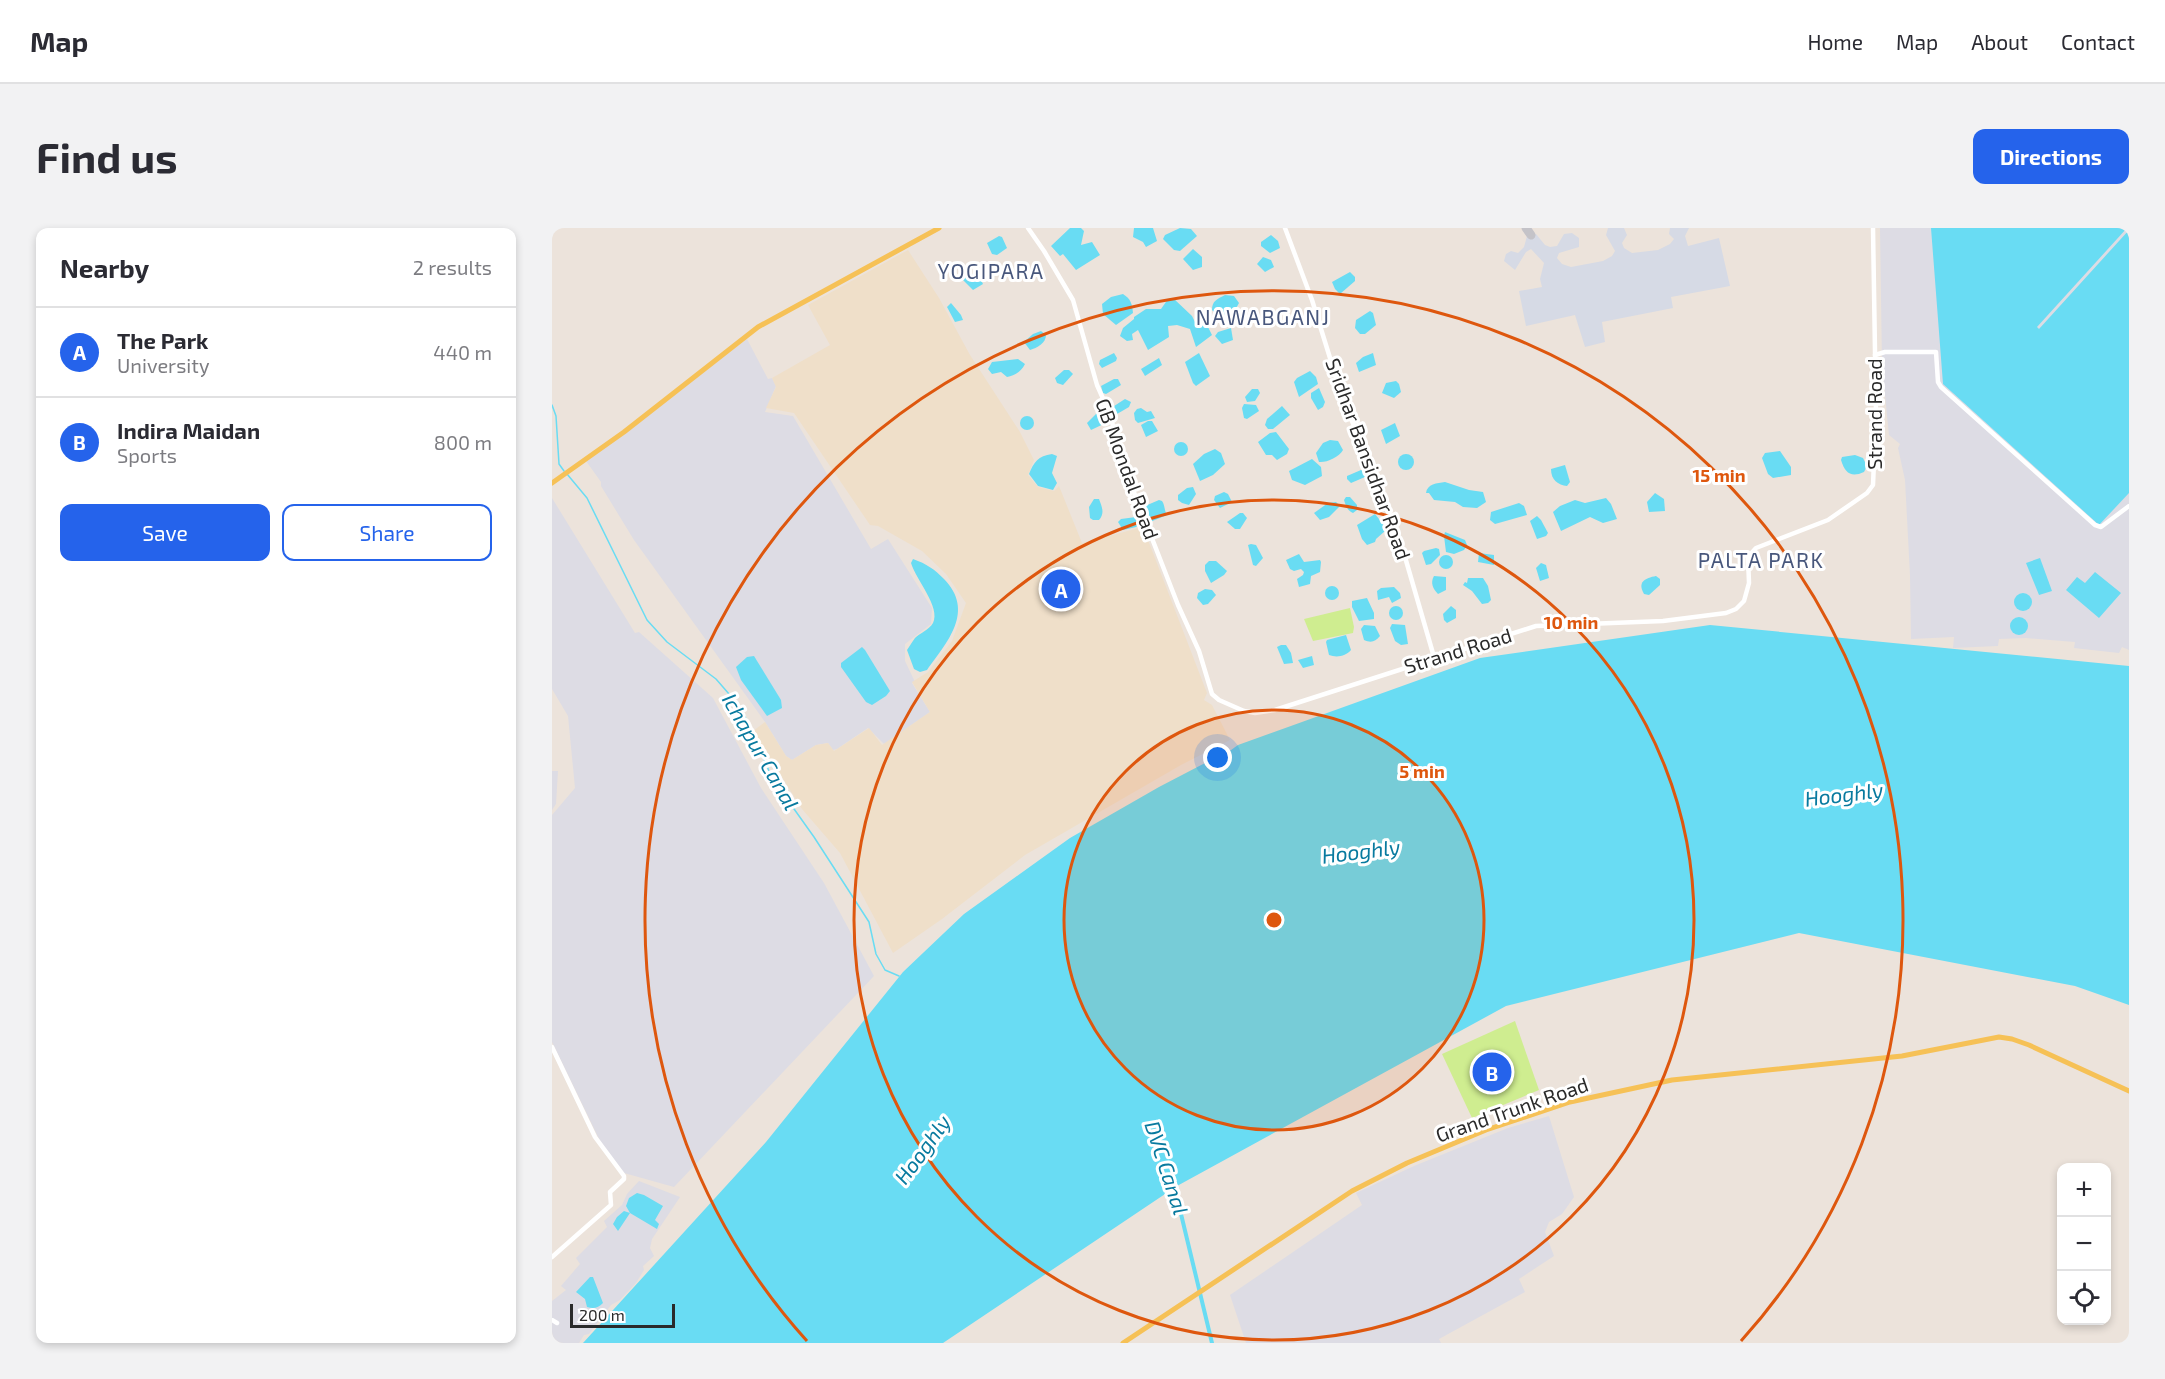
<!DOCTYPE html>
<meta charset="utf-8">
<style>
body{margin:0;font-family:"Exo 2",sans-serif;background:#f2f2f3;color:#2b2b33}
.controls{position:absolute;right:18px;bottom:18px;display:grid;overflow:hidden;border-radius:12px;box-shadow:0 3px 9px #0003}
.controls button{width:54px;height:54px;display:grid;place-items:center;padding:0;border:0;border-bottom:2px solid #e1e1e2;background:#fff;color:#2b2b33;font:30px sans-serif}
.scale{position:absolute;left:18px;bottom:15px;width:105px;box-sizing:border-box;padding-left:6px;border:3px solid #2a2a2a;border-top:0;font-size:16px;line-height:21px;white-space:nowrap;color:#2a2a2a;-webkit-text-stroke:4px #fff;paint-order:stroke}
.you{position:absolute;left:666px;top:530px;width:21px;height:21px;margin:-15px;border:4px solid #fff;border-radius:50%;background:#1a73e8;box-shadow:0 0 0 9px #1a73e833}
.badge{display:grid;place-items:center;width:39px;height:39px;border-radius:50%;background:#2563eb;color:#fff;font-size:20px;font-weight:700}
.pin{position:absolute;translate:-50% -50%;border:3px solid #fff;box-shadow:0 2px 6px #0006}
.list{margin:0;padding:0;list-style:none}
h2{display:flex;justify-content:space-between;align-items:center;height:78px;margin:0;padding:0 24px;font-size:26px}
h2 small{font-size:20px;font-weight:400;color:#7c7c81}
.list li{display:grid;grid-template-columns:39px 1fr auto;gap:18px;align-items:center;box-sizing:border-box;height:90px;padding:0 24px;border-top:2px solid #e1e1e2}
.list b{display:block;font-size:22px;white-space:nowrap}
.list p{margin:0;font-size:20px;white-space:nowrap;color:#7c7c81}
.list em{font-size:20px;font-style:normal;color:#7c7c81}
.actions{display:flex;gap:12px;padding:18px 24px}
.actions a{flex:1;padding:14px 0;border:2px solid #2563eb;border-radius:12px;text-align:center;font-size:21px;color:#2563eb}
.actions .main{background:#2563eb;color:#fff}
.icon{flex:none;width:33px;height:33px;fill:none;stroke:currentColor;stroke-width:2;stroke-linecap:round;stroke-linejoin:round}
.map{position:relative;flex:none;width:1577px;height:1115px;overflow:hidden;border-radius:12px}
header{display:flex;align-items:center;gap:36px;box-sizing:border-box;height:84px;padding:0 30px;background:#fff;border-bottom:2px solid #e1e1e2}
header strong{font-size:28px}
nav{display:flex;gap:33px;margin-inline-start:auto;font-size:21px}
.intro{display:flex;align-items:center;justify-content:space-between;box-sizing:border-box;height:144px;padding:0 36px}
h1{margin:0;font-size:42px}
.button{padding:15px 27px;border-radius:12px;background:#2563eb;color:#fff;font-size:21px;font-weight:700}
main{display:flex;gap:36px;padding:0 36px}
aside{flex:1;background:#fff;border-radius:12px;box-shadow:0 3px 9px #0003}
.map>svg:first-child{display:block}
.industrial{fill:#dddce4}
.education{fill:#efdfc9}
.airport{fill:#d6dae5}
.pitch{fill:#cfed90}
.water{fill:#69dcf3}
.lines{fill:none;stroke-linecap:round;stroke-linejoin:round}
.stream{stroke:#69dcf3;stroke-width:1.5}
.canal{stroke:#69dcf3;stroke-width:4}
.taxiway{stroke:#c4c3c8;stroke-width:9}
.secondary{stroke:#fff;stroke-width:4.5}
.primary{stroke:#f6c156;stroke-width:5}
.ring{fill:none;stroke:#de570e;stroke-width:3}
.labels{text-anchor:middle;stroke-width:6;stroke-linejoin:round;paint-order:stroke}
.street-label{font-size:20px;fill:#2a2a2a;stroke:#fff}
.neighbourhood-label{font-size:21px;letter-spacing:1.5px;fill:#48577c;stroke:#fff}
.water-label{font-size:21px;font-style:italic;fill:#087a9f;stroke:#fff}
.centre{fill:#de570e;stroke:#fff;stroke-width:3}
.ring-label{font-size:18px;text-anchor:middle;font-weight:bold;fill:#de570e;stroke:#fff;stroke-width:6;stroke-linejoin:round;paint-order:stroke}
</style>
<header>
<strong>Map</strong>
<nav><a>Home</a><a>Map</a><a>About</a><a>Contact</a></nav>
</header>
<div class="intro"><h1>Find us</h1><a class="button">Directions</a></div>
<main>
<aside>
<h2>Nearby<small>2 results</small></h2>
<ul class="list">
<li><span class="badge">A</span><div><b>The Park</b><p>University</p></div><em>440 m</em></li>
<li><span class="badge">B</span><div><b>Indira Maidan</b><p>Sports</p></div><em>800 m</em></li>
</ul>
<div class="actions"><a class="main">Save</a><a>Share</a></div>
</aside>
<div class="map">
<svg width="1577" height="1115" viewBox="0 0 1577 1115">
<rect width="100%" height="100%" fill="#ece3db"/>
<!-- industrial -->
<g class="industrial">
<polygon points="1328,0 1577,0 1577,422 1570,419 1567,425 1522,420 1523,414 1474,410 1447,411 1446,418 1401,420 1402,409 1359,411 1358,347 1353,252 1346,220 1348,216 1337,207 1330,137"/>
<polygon points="195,111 216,151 220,150 224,158 213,184 241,188 319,321 336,311 380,380 379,396 353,416 353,433 363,454 360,455 378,484 332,516 316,500 285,521 281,522 276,515 264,517 240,532 234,528 213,494 82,312 49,258 49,254 34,233"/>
<polygon points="0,270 83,405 87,404 161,470 209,560 272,655 322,748 122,959 72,945 48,913 0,814 0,587 23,560 16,488 0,461"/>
<polygon points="0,543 6,543 4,576 0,582"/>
<polygon points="997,888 1022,969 1010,986 997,994 993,1004 1002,1028 967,1051 973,1064 887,1111 889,1115 694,1115 678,1067 810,977 804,965 862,938 956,900"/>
<polygon points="87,953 128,969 100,1011 98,1020 102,1028 91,1038 92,1042 84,1055 68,1072 59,1077 37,1106 32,1107 27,1115 0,1115 0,1073 14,1062 9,1058 28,1036 24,1030 55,999 52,993 70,977 75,966"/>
</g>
<!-- education -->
<polygon class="education" points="356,22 387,70 418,127 468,204 482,232 476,247 486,259 502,263 507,258 530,315 591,299 655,465 652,472 660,477 678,512 629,537 473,627 390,691 341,725 288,625 250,581 201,503 213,494 234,528 240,532 264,517 276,515 282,523 317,500 330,517 378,484 360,454 376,444 400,413 414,375 394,346 370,323 326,298 318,297 242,185 214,180 224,159 220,150 278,117 256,77"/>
<!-- airport -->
<polygon class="airport" points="1056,0 1072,0 1075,7 1070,15 1072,20 1080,25 1106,22 1118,16 1122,11 1117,6 1118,0 1137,0 1133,8 1136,18 1167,10 1178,58 1119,69 1121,80 1050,94 1053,114 1033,119 1023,87 974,98 967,63 990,59 988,51 992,35 979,21 974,24 963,42 952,33 954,26 959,23 966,25 972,19 975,8 984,6 993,17 998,19 1005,18 1012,6 1020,5 1027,10 1027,19 1007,25 1005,30 1010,36 1019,39 1051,33 1060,28 1063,23 1054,7"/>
<!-- pitch -->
<g class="pitch">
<polygon points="798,380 802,399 801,405 761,413 752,391"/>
<polygon points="963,793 987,862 920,890 890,826"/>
</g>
<!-- water -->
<g class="water">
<polygon points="518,0 529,0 532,3 529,17 540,14 548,27 524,42 511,26 508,28 499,18"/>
<polygon points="582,0 601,0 605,13 594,19 591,14 581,9"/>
<polygon points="628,0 639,1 645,8 628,23 622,22 611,11 613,7"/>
<polygon points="1379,0 1575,0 1485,99 1487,101 1577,2 1577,265 1547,297 1391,156"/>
<polygon points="719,7 726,13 728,20 718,25 709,18 709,14"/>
<polygon points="447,8 450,9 455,20 445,27 440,26 435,15"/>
<polygon points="641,21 650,29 650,39 641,42 631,31"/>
<polygon points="711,29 719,32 722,39 713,44 705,36"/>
<polygon points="798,44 803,49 803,53 788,66 783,61 780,54"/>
<polygon points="421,46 429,52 431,56 421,62 410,51"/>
<path d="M571,66C579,71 580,76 581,85L564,97L551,86L550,76L559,69Z"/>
<path d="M673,67L682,68L687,75C683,84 676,86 666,88L660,82C660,73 665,71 673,67Z"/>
<polygon points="621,70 640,88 645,98 655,97 660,107 644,119 638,101 625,97 616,98 617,109 596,122 586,102 580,106 581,112 575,113 568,108 571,100 582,91 582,89 594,81 609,81 616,71"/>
<polygon points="399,75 409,87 411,92 403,94 395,79"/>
<polygon points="818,83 821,85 824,97 813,106 808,106 803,100 804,92"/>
<polygon points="679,100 681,112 670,116 663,108 666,104"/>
<path d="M489,103L494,107C494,115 485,120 478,122L472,114L481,106Z"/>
<polygon points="562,125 565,130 564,133 550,140 547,136 548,132"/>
<polygon points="647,125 658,148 644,158 641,155 633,134"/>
<polygon points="821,125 824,137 807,144 804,135 811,129"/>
<polygon points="607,130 610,137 593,148 589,141"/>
<path d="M466,131L473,136C469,144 463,147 455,149L449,144L440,146L436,141L440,134Z"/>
<polygon points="512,142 517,142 521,146 511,157 505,155 503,150"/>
<polygon points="758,143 764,149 766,156 747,169 742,154 745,150"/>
<polygon points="562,151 566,151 569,157 554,166 551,165 549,158"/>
<polygon points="844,153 847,156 849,164 842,170 830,165 834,155"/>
<polygon points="767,160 773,174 771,179 766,182 759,170 759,165"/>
<polygon points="700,161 706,161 708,165 703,173 695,174 693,169"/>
<polygon points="573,171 579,174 577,179 565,186 559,180"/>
<polygon points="692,176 704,177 707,183 695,191 692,190 690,180"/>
<polygon points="730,178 738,187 721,201 716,201 713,197 715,191"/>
<polygon points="552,180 558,193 539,202 535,195 547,183"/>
<polygon points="589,180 595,184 599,183 603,190 586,195 583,192 582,185 585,181"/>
<circle cx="475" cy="195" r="7"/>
<polygon points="596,193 600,193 606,203 594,209 589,197"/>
<polygon points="843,195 848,208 834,216 829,202"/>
<polygon points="724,204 737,221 735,226 725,232 720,227 714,227 706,214 718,205"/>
<path d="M778,212L786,213L791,222C787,229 774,235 767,234L764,225L771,215Z"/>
<circle cx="629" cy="221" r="7"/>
<polygon points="663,221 669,225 673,236 661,247 648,253 641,236 652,226"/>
<polygon points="1228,223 1239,239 1239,247 1221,250 1216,246 1210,230 1213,225"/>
<path d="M500,226L505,228L500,245L505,255L501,262L486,258L477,246C482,234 486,228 500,226Z"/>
<circle cx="854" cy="234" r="8"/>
<path d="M1303,227L1311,230L1315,238L1312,244C1299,250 1293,245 1289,232L1290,229Z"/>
<polygon points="760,231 769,239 770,248 753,257 740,252 737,243"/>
<path d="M1013,237L1018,254L1015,258C1006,257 999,252 999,241Z"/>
<polygon points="809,242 814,246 813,249 799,255 795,251 795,248"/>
<path d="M893,254L917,262L931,264L934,274L925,280L911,279L903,274L882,272L877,265H874C875,256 885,255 893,254Z"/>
<polygon points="641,259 644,266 637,277 630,275 626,272 626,267 635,260"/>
<polygon points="672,264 676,266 680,274 668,280 662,272 663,268"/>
<polygon points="1103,265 1112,271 1113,283 1097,284 1095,274"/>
<path d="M794,269H798L805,277V282L801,285C795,282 794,278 792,272Z"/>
<polygon points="1054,270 1059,276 1065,291 1051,295 1038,289 1009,303 1001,284 1008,278 1023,272 1033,275"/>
<path d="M542,271H547C550,279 553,285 547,292H541L538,290L537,279Z"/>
<path d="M607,272L610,273C613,277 612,282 615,287L598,294L595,291L593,278Z"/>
<polygon points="784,274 788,278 777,289 768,292 762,285 776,275"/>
<polygon points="967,275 972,278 975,287 943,296 938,292 939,284"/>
<polygon points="688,285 691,285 695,290 688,301 683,301 675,294"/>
<polygon points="823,286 831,296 833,303 824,311 823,314 815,317 810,311 805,297"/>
<polygon points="985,288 989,292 996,305 994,308 985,311 978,293"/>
<polygon points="584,289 587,290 589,295 584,299 571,302 566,294 569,291"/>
<polygon points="893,304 913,312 915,317 912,322 902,326 894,324 892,308"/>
<polygon points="699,316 704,317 711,330 704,338 701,337 696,317"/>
<polygon points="884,320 887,321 888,327 879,336 874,337 870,325 872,323"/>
<polygon points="927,325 942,327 942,337 926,334"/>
<polygon points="747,326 752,334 768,332 769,334 768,344 759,348 758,356 747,359 745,351 751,347 752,344 749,341 742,343 738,341 734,332"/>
<circle cx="894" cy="334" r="7"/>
<polygon points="1488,330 1500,363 1487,367 1474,335"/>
<path d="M361,331C375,336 382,341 392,351C423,383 396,413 375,442L368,444L362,441L355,422C357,419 360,414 363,410C368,405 377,402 381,395C389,379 364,352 359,335Z"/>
<polygon points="657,333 664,333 675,343 672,347 659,355 653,343 653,337"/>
<polygon points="989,335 994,337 997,350 988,353 984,340"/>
<polygon points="1543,344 1569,365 1547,390 1514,362 1525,349 1533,355"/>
<path d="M882,348L894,349V362L886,366C881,361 878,355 882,348Z"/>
<path d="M1104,348L1108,351V357L1097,367L1092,366C1085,354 1093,350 1104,348Z"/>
<polygon points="916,350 931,350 936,358 939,372 936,375 930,376 920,363 911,357 913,354 915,355"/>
<circle cx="780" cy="365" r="7"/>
<polygon points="842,359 848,365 849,370 840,375 837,369 826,372 825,363 829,360"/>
<polygon points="653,361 660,362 664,367 656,376 651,377 645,370 646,365"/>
<circle cx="1471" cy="374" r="9"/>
<polygon points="815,370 822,385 822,391 807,393 800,379 800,373"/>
<polygon points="899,378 904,382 904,390 895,395 892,392 891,386"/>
<circle cx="844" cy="385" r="7"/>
<circle cx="1467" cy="398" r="9"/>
<polygon points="840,396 853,397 856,416 849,417 843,413 838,400"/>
<path d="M812,397L823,398L828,408C823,414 819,415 812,412L809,401Z"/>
<polygon points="1158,397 1577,438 1577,777 1523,758 1247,705 954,778 625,958 391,1115 31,1115 214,914 351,744 412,686 518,610 607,559 655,534 668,530 686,517 928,430"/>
<path d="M794,407L799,422C794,428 785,430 777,427L774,414L775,412Z"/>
<polygon points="729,417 734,417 739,425 741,435 732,436 725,419"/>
<polygon points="310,419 313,422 338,463 334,468 320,477 314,474 289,439 289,435"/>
<polygon points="202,428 229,472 230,480 215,488 189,452 184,439 195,429"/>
<polygon points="760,428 762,437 751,440 746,432"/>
<polygon points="85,965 92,967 111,978 103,992 107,996 105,1001 78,985 66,1003 61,996 65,989 72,983 78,985 74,978 77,970"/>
<path d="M38,1049H41L51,1075C46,1080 42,1081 35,1079L33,1071L24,1064Z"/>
</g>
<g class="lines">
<!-- stream -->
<g class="stream">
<polyline points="0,177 4,188 7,236 12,243"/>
<polyline points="15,246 35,270 95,392 115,414 164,451 184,474 197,496 220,550 262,609 317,694 324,726 333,742 347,748"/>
</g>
<!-- canal -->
<polyline class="canal" points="620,959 629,986 660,1115"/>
<!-- taxiway -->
<polyline class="taxiway" points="974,0 979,7"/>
<!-- secondary -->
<g class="secondary">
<polyline points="476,0 492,23 521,72 545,157 557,184 576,249 626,377 647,423 660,466 667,472 692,483 703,485 723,482 984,398 1111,393 1174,385 1184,381 1192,373 1197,355 1196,329 1204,320 1276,292 1315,265 1321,257 1324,186 1321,0"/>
<polyline points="733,0 760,72 792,175 811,218 853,329 882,429"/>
<polyline points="1323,127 1333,124 1384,124 1386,154 1389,159 1543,297 1549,299 1577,278"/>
<polyline points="0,819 43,909 72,948 72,951 58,964 59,977 0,1029"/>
<polyline points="0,1092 5,1095"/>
</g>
<!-- primary -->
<g class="primary">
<polyline points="0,255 72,204 206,99 387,0"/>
<polyline points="571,1115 800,963 855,935 934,902 1018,874 1120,852 1350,828 1447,809 1460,811 1477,817 1577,863"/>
</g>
</g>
<!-- distance rings -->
<circle cx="722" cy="692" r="210" fill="#de570e" fill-opacity=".12"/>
<g class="ring">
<circle cx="722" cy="692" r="210"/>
<circle cx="722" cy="692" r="420"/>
<path d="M255 1113A629 629 0 1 1 1189 1113"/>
</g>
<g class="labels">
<!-- street labels -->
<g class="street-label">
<text transform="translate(1323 186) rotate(-90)" y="7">Strand Road</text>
<text transform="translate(816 231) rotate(70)" y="7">Sridhar Bansidhar Road</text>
<text transform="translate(575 241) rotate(70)" y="7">GB Mondal Road</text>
<text transform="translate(906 423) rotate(-17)" y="7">Strand Road</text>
<text transform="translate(960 882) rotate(-19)" y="7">Grand Trunk Road</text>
</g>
<!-- neighbourhood labels -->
<g class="neighbourhood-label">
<text x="439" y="51">YOGIPARA</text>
<text x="711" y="97">NAWABGANJ</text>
<text x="1209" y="340">PALTA PARK</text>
</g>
<!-- water labels -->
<g class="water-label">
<text transform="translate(208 524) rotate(60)" y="7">Ichapur Canal</text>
<text transform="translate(1292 567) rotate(-7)" y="7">Hooghly</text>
<text transform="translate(809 624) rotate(-7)" y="7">Hooghly</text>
<text transform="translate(371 922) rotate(-54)" y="7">Hooghly</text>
<text transform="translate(614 940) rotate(72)" y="7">DVC Canal</text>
</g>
</g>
<circle cx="722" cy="692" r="9" class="centre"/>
<g class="ring-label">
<text x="1167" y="254">15 min</text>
<text x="1019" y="401">10 min</text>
<text x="870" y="550">5 min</text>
</g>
</svg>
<div class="controls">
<button>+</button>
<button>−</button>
<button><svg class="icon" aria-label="locate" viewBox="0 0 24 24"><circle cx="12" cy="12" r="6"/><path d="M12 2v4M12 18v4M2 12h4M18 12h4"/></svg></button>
</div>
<div class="scale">200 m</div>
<div class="you"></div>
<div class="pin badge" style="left:509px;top:361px">A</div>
<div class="pin badge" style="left:940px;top:844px">B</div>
</div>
</main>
